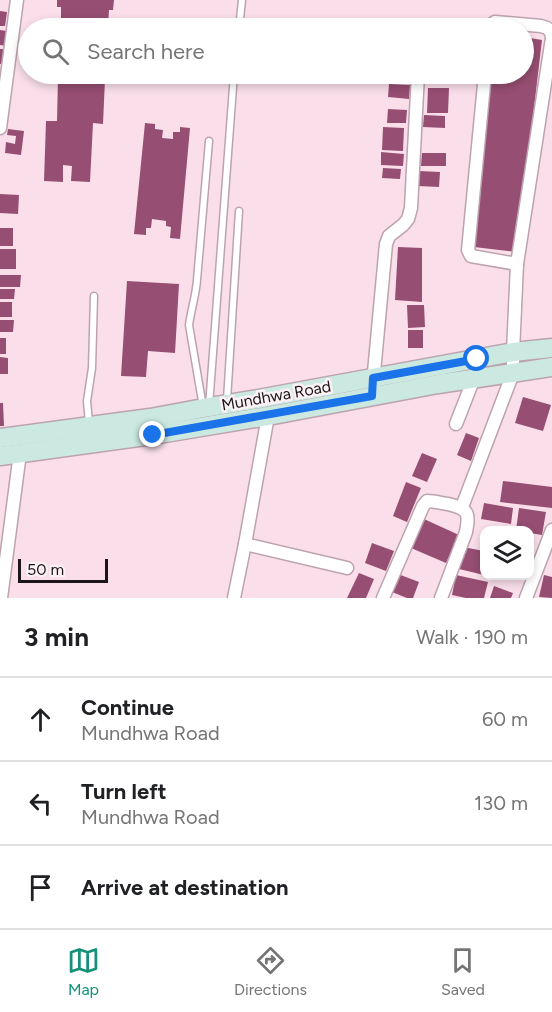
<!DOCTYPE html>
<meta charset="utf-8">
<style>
body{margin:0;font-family:Figtree,sans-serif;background:#f6f6f6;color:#202124}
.controls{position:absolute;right:18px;bottom:18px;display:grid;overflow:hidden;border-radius:12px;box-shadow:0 3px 9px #0003}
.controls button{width:54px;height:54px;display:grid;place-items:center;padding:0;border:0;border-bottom:2px solid #e0e0e0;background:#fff;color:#202124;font:30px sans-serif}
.scale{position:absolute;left:18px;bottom:15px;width:90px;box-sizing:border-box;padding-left:6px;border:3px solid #1e1519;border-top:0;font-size:16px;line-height:21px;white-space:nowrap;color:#1e1519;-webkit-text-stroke:4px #fcf2f6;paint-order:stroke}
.stop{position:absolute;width:18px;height:18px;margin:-14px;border:4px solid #1a73e8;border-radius:50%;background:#fff}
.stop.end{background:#1a73e8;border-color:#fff;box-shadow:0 2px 6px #0008}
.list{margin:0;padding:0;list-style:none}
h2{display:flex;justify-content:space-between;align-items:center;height:78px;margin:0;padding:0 24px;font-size:26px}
h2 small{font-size:20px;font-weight:400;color:#757577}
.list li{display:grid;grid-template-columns:39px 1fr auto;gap:18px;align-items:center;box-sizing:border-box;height:84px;padding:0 24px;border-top:2px solid #e0e0e0}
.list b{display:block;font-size:22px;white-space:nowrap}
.list p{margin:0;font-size:20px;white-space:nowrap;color:#757577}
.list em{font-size:20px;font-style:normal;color:#757577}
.icon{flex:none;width:33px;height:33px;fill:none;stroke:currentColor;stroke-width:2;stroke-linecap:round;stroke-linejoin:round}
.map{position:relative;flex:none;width:552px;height:598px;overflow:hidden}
.search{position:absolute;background:#fff;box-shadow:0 3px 9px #0003;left:18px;right:18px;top:18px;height:66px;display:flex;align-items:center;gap:15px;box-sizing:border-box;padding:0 21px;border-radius:33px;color:#757577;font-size:22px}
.sheet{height:330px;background:#fff}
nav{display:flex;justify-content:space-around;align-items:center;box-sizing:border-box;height:84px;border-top:2px solid #e0e0e0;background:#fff;font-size:16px;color:#757577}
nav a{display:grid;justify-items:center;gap:3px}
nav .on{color:#139178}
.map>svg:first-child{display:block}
.building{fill:#964e72}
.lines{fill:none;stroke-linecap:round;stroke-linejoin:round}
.lane-casing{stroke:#bca3ae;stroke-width:9}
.street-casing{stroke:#bca3ae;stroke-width:15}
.secondary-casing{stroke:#bca3ae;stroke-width:21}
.lane{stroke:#fff;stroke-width:6}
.street{stroke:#fff;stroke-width:12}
.secondary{stroke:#cbe8e1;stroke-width:18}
.route{stroke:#1a73e8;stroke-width:8}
.labels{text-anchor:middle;stroke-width:5;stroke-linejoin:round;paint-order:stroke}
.street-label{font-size:16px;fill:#1e1519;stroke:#fcf2f6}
</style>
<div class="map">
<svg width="552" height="598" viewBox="0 0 552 598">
<rect width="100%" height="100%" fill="#fadfeb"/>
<!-- building -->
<g class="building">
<polygon points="57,0 114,0 113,10 109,10 108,27 102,27 102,28 65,28 65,23 61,22 61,7 57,7"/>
<polygon points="0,11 7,12 5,26 0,26"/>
<polygon points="0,30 7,31 6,46 0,45"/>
<polygon points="524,37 542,40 517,252 474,247 492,74 524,74"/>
<polygon points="0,49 5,49 4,64 0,64"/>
<polygon points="62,74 99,74 99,77 105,79 103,124 93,123 90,182 71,181 72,166 63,165 63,182 44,181 46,121 57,121 58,77 62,77"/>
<polygon points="389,84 410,85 409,99 388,97"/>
<polygon points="428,88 449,88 448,113 427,113"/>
<polygon points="388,109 407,110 406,123 387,123"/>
<polygon points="424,115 445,116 445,128 423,127"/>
<polygon points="145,123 155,124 155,129 163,130 162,138 173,139 173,132 180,132 180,127 190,128 180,239 170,238 171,227 166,226 166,221 152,219 151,228 146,228 146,235 134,234"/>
<polygon points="383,127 404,128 403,151 382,150"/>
<polygon points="8,129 24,131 21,155 5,153 6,142 15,144 16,136 7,135"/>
<polygon points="381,152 404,154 403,166 381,165"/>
<polygon points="422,153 446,153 446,166 421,166"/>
<polygon points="383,168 401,169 400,179 382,178"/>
<polygon points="419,171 440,172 439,187 418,186"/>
<polygon points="0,194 19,195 18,214 0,213"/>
<rect x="0" y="228" width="13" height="18"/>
<polygon points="398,247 422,248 422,302 395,300"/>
<rect x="0" y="249" width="16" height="20"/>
<polygon points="0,275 21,275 20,287 0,287"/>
<polygon points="127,281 179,284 175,353 148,351 146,377 121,376"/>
<polygon points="0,289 15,289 14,299 0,299"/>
<rect x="0" y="302" width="12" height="15"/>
<polygon points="407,305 424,305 425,327 408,328"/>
<polygon points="0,320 14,320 13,332 0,332"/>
<rect x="408" y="330" width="15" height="18"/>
<rect x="0" y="338" width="6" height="16"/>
<polygon points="0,357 8,358 8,374 0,374"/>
<polygon points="523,397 551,405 543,431 515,423"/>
<polygon points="0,403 3,403 4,426 0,426"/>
<polygon points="466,433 479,438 471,461 457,455"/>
<polygon points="422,453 437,459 427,482 412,476"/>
<polygon points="503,481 552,487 552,508 500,502"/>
<polygon points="406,482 421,488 407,522 393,516"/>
<polygon points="484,503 513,508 511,524 481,519"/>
<polygon points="519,508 546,512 542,535 530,533 530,530 516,530"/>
<polygon points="424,519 459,535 446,563 411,548"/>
<polygon points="372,543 394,551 386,571 365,563"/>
<polygon points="463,547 484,551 484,575 459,569"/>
<polygon points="359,573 374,579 366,598 347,598"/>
<polygon points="398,574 419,582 413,598 407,598 392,592"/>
<polygon points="456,575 488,582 484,598 466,598 452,595"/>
<polygon points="544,575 552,577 552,598 539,597"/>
<polygon points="494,586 513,593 511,598 490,598"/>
</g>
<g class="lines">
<defs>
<g id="lane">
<polyline points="239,28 242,0"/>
<polyline points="227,400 239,211"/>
<polyline points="209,406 234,74"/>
<path d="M203,407L189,325C191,310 196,295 197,280L209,141"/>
<polyline points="89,423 87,401 92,368 94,296"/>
</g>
<g id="street">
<polyline points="485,74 468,250 471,256 517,264"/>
<polyline points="0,128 17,0"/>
<polyline points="373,383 386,244 389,236 403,225 408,219 411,208 418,74"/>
<polyline points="456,424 474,378"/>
<polyline points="462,507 513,373 513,352 517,264 552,38 551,32 547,28 541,26 495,22 492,24 489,28"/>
<polyline points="245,544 347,568"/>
<polyline points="1,598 20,453"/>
<polyline points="234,598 245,544 268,416"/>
<path d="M383,598L423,506L427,501C434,501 441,503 448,504C467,509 470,511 466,532L441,598"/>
<polyline points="526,598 552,530"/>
</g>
<g id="secondary">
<polyline points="0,438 150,418 209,407 258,399 513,352 552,348"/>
<polyline points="0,456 153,435 268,416 438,384 552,367"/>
</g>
</defs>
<!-- lane casing -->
<use href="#lane" class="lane-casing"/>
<!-- street casing -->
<use href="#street" class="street-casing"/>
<!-- secondary casing -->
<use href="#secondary" class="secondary-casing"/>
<!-- lane -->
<use href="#lane" class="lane"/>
<!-- street -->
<use href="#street" class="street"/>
<!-- secondary -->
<use href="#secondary" class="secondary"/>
</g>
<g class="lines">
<!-- route -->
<polyline class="route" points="153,435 372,396 373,378 477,359"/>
</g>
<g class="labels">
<!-- street labels -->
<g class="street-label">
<text transform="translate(276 395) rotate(-10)" y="6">Mundhwa Road</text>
</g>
</g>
</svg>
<div class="controls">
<button><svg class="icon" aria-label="layers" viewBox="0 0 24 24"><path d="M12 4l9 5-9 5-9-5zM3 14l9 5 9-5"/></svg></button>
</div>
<div class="scale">50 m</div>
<div class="stop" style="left:477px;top:359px"></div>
<div class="stop end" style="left:153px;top:435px"></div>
<div class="search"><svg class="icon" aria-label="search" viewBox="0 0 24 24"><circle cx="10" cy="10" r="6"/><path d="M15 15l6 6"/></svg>Search here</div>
</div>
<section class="sheet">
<h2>3 min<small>Walk · 190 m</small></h2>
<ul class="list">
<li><svg class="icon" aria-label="ahead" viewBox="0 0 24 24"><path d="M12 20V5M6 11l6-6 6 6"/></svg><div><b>Continue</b><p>Mundhwa Road</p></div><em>60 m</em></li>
<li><svg class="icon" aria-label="left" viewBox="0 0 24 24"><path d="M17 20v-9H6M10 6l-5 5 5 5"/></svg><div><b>Turn left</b><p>Mundhwa Road</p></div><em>130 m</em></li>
<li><svg class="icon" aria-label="arrive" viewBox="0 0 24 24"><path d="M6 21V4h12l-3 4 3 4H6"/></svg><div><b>Arrive at destination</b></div></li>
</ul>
</section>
<nav>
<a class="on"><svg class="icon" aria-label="map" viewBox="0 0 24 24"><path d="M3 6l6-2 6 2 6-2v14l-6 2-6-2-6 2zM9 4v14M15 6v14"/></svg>Map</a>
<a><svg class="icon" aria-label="directions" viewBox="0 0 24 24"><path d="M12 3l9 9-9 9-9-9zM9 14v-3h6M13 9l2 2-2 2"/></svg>Directions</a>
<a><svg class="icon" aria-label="saved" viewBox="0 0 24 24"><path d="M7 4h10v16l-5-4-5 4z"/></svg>Saved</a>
</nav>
